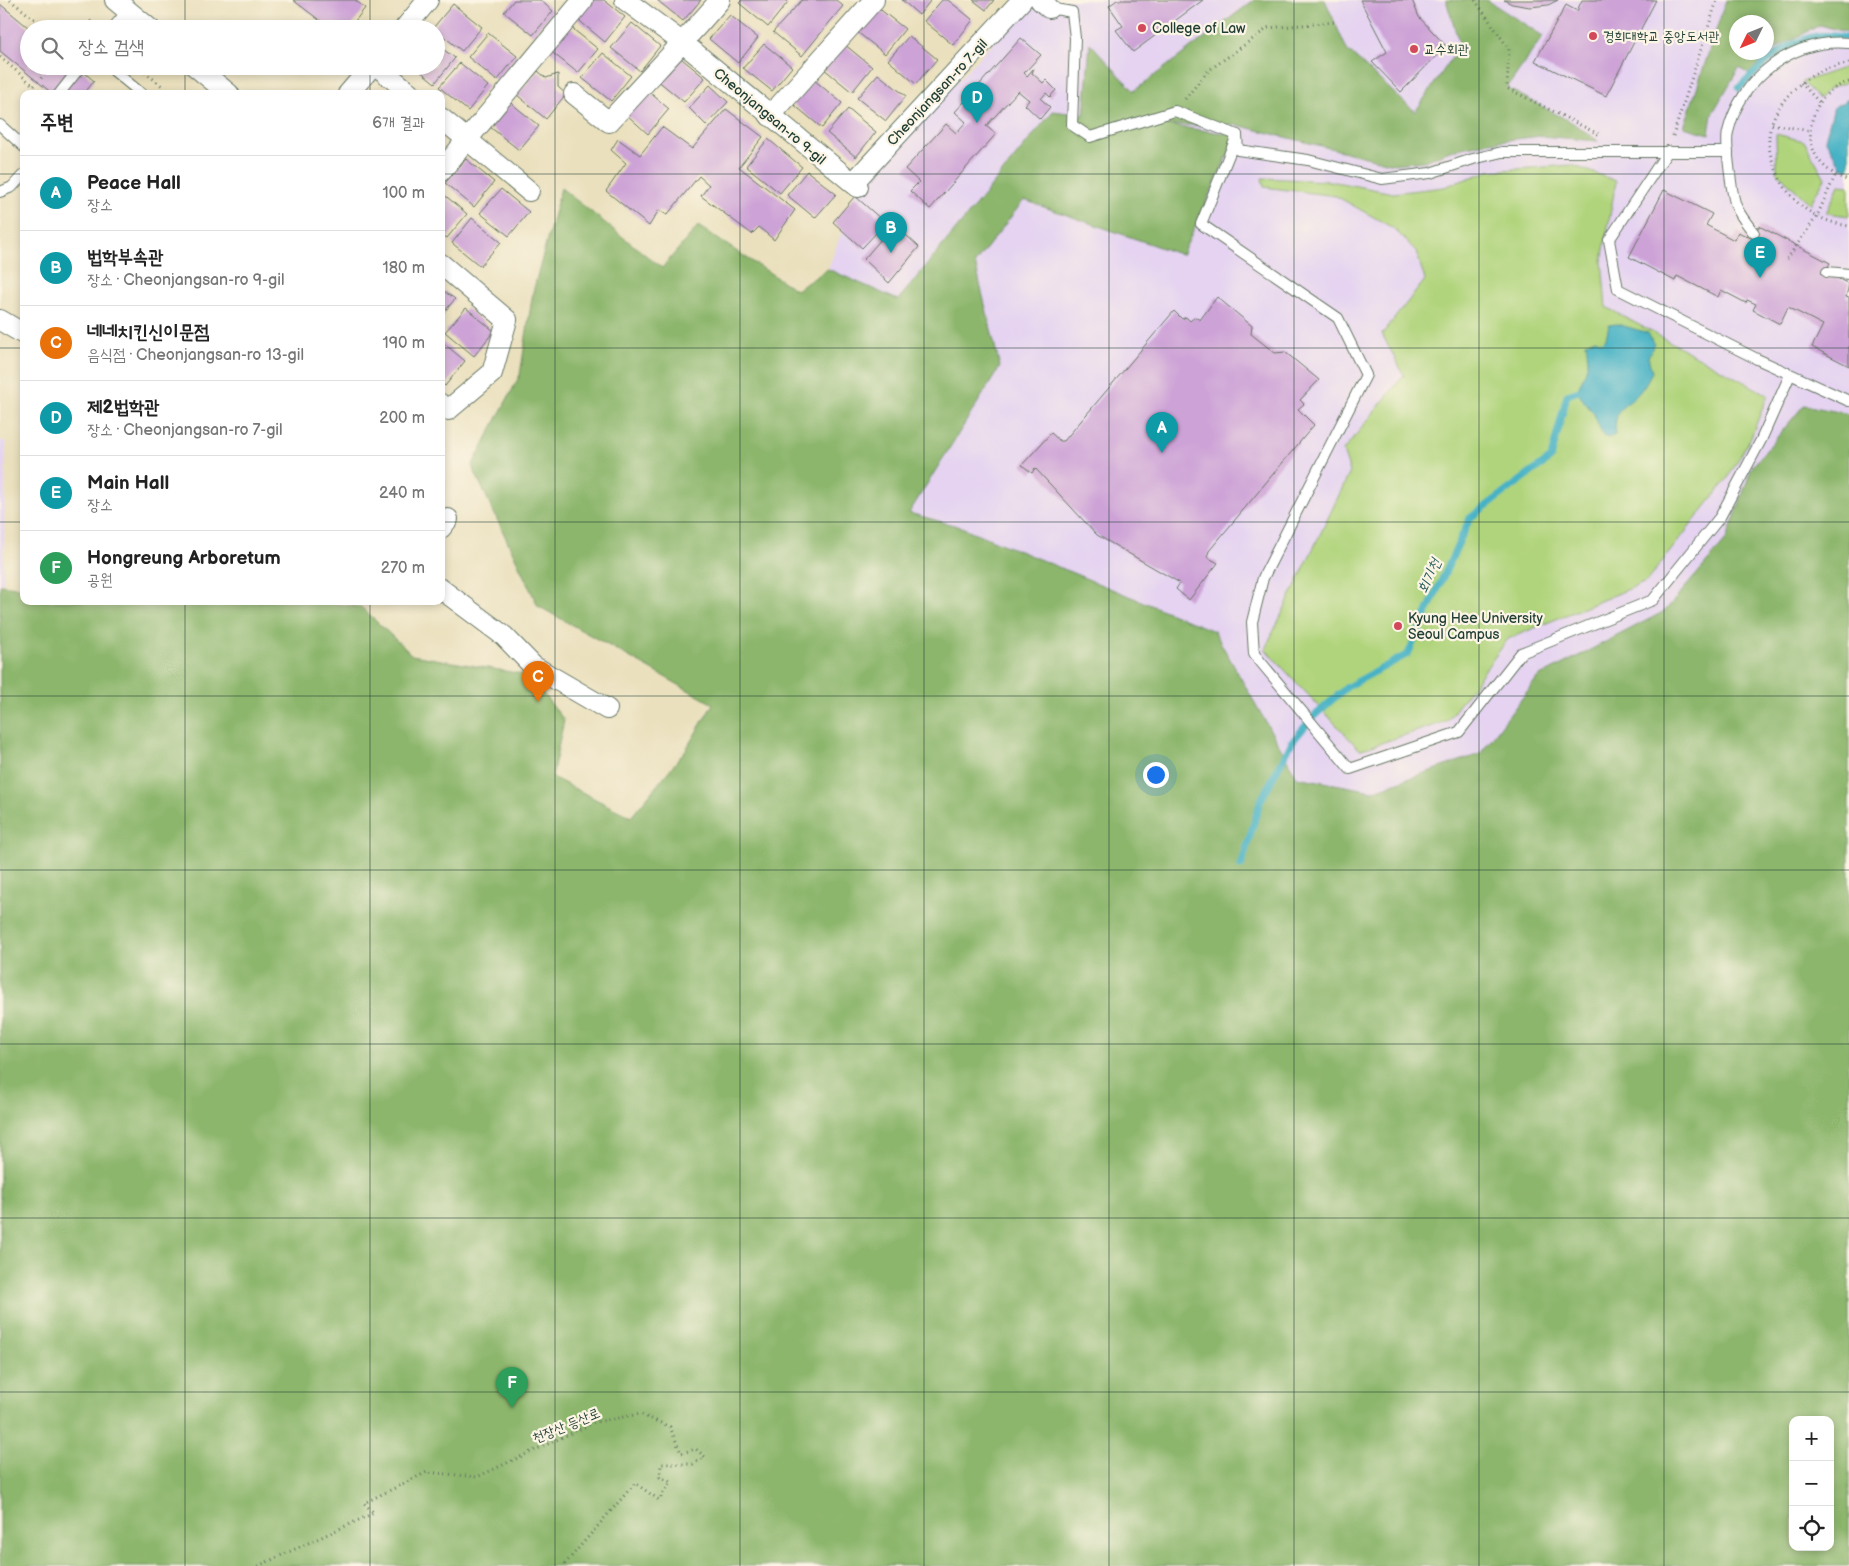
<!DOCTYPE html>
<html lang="ko">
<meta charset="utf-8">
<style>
body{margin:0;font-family:"Balsamiq Sans","Poor Story",sans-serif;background:#f2f2f2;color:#222}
.controls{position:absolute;right:15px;bottom:15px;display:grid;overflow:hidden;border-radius:10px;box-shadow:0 2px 8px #0003}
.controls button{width:45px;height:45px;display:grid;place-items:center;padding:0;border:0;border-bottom:1px solid #e0e0e0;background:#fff;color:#222;font:25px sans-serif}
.compass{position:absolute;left:1729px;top:15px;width:45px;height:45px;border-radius:50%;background:#fff;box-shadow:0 2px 8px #0003;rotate:227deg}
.you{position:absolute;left:1155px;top:774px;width:18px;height:18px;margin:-12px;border:4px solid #fff;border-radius:50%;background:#1a73e8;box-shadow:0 0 0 8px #1a73e833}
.badge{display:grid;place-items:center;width:32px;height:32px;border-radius:50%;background:#111827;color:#fff;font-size:16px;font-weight:700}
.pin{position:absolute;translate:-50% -41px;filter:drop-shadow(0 1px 2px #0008)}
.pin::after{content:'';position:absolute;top:26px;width:18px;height:15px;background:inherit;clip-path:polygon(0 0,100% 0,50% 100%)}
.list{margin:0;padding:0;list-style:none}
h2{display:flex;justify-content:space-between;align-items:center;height:65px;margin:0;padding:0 20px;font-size:21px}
h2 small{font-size:16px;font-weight:400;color:#767676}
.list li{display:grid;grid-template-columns:32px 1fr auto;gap:15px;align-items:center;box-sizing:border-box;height:75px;padding:0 20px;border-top:1px solid #e0e0e0}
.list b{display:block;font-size:19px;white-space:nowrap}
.list p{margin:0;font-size:16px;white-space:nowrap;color:#767676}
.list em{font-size:16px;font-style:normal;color:#767676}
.icon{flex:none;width:28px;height:28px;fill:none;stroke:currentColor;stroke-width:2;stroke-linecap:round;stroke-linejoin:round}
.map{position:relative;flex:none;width:1849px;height:1566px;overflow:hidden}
.search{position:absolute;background:#fff;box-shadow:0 2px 8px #0003;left:20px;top:20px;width:425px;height:55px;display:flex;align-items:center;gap:12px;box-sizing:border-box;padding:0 18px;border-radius:28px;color:#767676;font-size:19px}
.panel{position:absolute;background:#fff;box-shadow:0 2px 8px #0003;left:20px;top:90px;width:425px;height:515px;border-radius:10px}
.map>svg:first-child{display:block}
.built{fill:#e5d3f1;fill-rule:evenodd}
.green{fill:#b0d47c;stroke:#688858}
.forest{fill:#8cb66c;stroke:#567a50;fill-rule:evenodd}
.water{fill:#47b2c5;stroke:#33787c}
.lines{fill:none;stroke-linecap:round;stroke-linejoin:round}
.stream{stroke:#47b2c5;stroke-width:7}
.building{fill:#cda3d7}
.service-casing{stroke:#667664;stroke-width:12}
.minor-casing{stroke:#667664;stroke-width:22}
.path{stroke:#667664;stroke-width:3;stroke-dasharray:1 4;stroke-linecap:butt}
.service{stroke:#fff;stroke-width:10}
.minor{stroke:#fff;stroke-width:20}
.grid{fill:none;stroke:#1f3d34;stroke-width:1;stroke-opacity:0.55}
.poi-dot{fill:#d1495b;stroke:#fcf5e5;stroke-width:2}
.labels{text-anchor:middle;stroke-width:4.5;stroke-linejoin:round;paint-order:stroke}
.poi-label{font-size:14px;fill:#1f3d34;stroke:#fcf5e5;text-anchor:start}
.street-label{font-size:14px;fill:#1f3d34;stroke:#fcf5e5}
.water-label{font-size:15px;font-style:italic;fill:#2b6060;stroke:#fcf5e5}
</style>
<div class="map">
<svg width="1849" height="1566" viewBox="0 0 1849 1566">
<rect width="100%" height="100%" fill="#fcf5e5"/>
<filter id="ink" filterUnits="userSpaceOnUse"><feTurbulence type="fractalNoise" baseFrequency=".02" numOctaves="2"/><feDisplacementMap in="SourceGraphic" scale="10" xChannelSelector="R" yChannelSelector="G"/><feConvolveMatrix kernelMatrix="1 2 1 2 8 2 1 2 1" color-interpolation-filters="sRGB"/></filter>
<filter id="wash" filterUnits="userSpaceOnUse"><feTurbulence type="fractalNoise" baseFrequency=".0096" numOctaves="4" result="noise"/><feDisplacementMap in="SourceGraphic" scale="20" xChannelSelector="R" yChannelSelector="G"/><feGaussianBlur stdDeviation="1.12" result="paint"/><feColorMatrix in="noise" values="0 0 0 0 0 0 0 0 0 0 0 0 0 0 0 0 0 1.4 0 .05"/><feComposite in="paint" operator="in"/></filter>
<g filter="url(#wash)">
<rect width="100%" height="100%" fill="#eae0bd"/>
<!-- built -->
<g class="built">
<path d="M1033,0H1849V1245L908,514L923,409L828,269L858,187ZM1736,22H1766V52H1736Z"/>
<polygon points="0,440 6,442 3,584 0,585"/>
</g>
<!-- green -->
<g class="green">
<polygon points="1849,66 1849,81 1829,89 1819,99 1802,82"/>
<polygon points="1776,134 1804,141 1825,178 1810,204 1777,172"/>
<polygon points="1572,165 1616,181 1602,261 1606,307 1768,395 1751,437 1728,478 1646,582 1508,639 1447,721 1360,750 1265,649 1350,472 1343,451 1404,375 1382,334 1425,280 1416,251 1393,228 1336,196 1264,187 1262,178 1330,181 1393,193 1444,187 1489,171"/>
<polygon points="1839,185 1849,186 1849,216 1826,213"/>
</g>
<!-- forest -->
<g class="forest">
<path d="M1254,0H1325L1347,50L1415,112L1460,46L1446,0H1487L1543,36L1507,88L1573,123L1598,141L1541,136L1490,142L1453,150L1424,161L1394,164L1237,125H1166L1237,135L1182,255L1024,200L975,263L1000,367L909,513L961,527L1214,631L1297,777L1372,791L1480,754L1538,677L1665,611L1727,539L1752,467L1804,405L1849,414V1566H0V585L24,588V601H315L361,607L412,655L528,675L564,720L552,777L631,817L685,751L713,704L538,606L472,466L520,375L533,292L561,188L662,268L698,226L796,290L828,269L898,300L1053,111L1084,115L1090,43L1134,91ZM1793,1420H1830V1547H1793Z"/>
<path d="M1726,0H1849V33L1820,25L1771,51L1749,74L1739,68L1712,114L1709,134L1684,127ZM1766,22V52H1736V22Z"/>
</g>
<!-- water -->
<g class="water">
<polygon points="1849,99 1849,169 1842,168 1825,139 1834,107"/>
<path d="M1617,324L1648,333L1654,345L1648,357L1652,372C1649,377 1646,384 1642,389C1625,411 1615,401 1615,435L1608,438L1603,436L1594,414L1577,392C1586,368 1590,369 1586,343L1595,339L1602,342L1606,338L1609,325Z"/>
</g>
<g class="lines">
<!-- stream -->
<g class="stream">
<path d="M1739,88C1762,65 1784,43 1817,36C1827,34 1839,37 1849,38"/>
<polyline points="1241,866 1260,802 1292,742 1312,718 1347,687 1408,654 1470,518 1551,458 1567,395 1585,389"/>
</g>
</g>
<g id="blocks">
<!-- building -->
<g class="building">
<polygon points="293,0 355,0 365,8 349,29 331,29"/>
<polygon points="514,0 540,0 553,11 533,35 504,12"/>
<polygon points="591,0 604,0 625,17 605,42 576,18"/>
<polygon points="657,0 701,0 683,21"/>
<polygon points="742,0 786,0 788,2 768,27 739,3"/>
<polygon points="802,0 836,0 843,6 802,56 773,32"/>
<polygon points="902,0 931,0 919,15"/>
<polygon points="942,0 948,0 973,20 953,45 924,21"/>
<polygon points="973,0 994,0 986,10"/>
<polygon points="1117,0 1203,0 1133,52 1116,30 1123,26 1109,6"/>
<polygon points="1360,0 1412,0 1419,17 1446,46 1401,92 1372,62 1387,52"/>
<polygon points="1504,0 1558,0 1548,5 1530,7 1512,4"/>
<polygon points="1582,0 1656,0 1606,96 1535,61 1566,5 1577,11"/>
<polygon points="0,4 29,28 29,66 77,66 94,81 84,94 53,94 0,51"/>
<polygon points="453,4 482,27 462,51 433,28"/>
<polygon points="877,7 905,29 885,54 856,31"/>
<polygon points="730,15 758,38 738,63 709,39"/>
<polygon points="632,23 660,46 640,71 611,48"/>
<polygon points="569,26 598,49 578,73 549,50"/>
<polygon points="488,33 517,56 497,81 468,57"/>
<polygon points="909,36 937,59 916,84 888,60"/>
<polygon points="1021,38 1041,55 1024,73 1027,76 1034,68 1032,73 1043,83 1046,80 1056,90 1050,97 1046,93 1041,99 1050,107 1040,119 1025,105 1029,100 1018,91 986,126 996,134 930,209 910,191 919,182 905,169 946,124 956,133 966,122 955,112"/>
<polygon points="436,44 455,58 435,83 414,66 436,66"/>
<polygon points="764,44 792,67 772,91 743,68"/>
<polygon points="844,44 872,67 852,92 823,68"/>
<polygon points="603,53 631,76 611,101 582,78"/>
<polygon points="676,54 705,78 684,102 656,79"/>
<polygon points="460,63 488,86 468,111 439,87"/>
<polygon points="538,71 546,78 558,74 558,87 566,94 546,119 517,95"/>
<polygon points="878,74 906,96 886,121 857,98"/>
<polygon points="814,80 842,103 822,128 793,104"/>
<polygon points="710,85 728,102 706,125 689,108"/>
<polygon points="648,91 669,109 648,134 627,115"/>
<polygon points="511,103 539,126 519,150 490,127"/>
<polygon points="726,109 763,137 739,167 795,210 774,240 759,227 752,234 701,196 709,185 699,176 667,215 659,210 649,226 606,191 626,163 611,150 618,139 640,155 662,127 692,149"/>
<polygon points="848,109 876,132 856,157 827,133"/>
<polygon points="768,139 802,167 780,193 746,166"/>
<polygon points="466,159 494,182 474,207 445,183"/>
<polygon points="807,171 836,194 815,218 787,195"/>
<polygon points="501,189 529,212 509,236 480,213"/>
<polygon points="1664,190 1712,214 1706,225 1734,240 1738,232 1753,239 1759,226 1830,263 1825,272 1849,284 1846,297 1849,298 1849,366 1812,347 1823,325 1788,307 1780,324 1753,310 1756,304 1747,300 1746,303 1721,290 1718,297 1677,276 1675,281 1629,257"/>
<polygon points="441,192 467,214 447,238 441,234"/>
<polygon points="855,196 882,220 877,226 880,229 862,248 833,222"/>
<polygon points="472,218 501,242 480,266 452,243"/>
<polygon points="894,224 919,247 889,283 864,259"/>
<polygon points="441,289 455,299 441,316"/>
<polygon points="1217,297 1252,326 1251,334 1275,353 1285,352 1319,380 1300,400 1304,404 1298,409 1314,425 1209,551 1207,557 1218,563 1189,600 1176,589 1180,583 1097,535 1035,468 1032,473 1022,465 1051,433 1060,441 1064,441 1174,311 1182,319 1186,317 1190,321 1195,317 1200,320"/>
<polygon points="466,308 494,331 474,356 445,332"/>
<polygon points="441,341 465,361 445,386 441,382"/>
</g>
</g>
</g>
<g filter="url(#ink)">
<use href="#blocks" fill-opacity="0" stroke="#667664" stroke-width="1"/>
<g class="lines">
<defs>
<g id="service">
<polyline points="1049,8 1072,12 1075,38 1072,125 1090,137 1175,111 1237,135 1238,150 1308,160 1382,179 1430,173 1473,159 1502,152 1728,152"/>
<polyline points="112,29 128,10"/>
<polyline points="108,66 142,94"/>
<polyline points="59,94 81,66"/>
<polyline points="0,125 24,147"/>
<polyline points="1237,135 1201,224 1338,318 1366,375 1263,578 1252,622 1254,654 1350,769 1459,732 1521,653 1653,600 1720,517 1761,440 1790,375"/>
<polyline points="1668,151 1609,240 1618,289 1757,359 1849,401"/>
<polyline points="0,192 12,187 24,174"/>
<path d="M1754,233C1748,225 1741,217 1737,208C1732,199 1725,142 1728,132C1741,77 1793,38 1849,43"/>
<polyline points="1827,272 1849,274"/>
</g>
<g id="minor">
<polyline points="115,0 150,29"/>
<polyline points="625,0 683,43 858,187"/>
<polyline points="1040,0 1049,8"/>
<polyline points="404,29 428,0"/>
<polyline points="195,66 229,94"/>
<polyline points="377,66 411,94"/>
<polyline points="348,94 372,66"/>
<path d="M574,94L609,122C646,81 684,42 720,0"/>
<polyline points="770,116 874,0"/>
<polyline points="441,118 529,191"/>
<polyline points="441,171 583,0"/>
<polyline points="853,183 1022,0"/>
<polyline points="441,264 507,320 492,373 448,410 441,404"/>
<polyline points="0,320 24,334"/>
<polyline points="441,528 448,519"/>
<polyline points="441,589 504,636 533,666 607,709"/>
</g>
</defs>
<!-- service casing -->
<use href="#service" class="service-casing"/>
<!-- minor casing -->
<use href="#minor" class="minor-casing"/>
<!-- path -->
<g class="path">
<polyline points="10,0 47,29"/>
<polyline points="1475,0 1509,49 1507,88 1600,135"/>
<polyline points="84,29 92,20"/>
<polyline points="0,57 34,86 52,66"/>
<path d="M1849,63C1841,65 1831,67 1823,70C1797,81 1767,111 1769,143C1769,156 1775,167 1780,179C1795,207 1818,221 1849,226"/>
<polyline points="137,66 162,86"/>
<path d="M1849,82C1814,90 1797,138 1823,165C1831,173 1839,177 1849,181"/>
<polyline points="1801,83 1819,102"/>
<polyline points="1185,99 1208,71 1268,28 1335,22"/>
<polyline points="1772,124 1810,131"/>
<polyline points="1673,136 1717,0"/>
<polyline points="1787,259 1817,216 1835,176"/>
<polyline points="258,1566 374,1513 364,1503 427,1472 477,1477 595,1422 640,1414 670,1427 681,1453 696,1449 705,1457 693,1464 661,1464 660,1477 671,1482 659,1500 635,1483 564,1565 565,1566"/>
</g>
<!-- service -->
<use href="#service" class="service"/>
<!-- minor -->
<use href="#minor" class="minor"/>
</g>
</g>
<!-- grid -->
<path class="grid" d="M185,0V29M370,0V29M555,0V1566M740,0V1566M924,0V1566M1109,0V1566M1294,0V1566M1479,0V1566M1664,0V1566M185,66V94M370,66V94M0,174H24M441,174H1849M0,348H24M441,348H1849M0,522H24M441,522H1849M185,601V1566M370,601V1566M0,696H1849M0,870H1849M0,1044H1849M0,1218H1849M0,1392H1849"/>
<!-- markers -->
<g class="poi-dot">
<circle cx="1142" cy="28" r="5"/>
<circle cx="1593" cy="36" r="5"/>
<circle cx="1414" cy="49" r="5"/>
<circle cx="1398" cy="626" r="5"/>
</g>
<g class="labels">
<!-- poi labels -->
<g class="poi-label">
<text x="1152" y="33">College of Law</text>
<text x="1603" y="41">경희대학교 중앙도서관</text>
<text x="1424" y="54">교수회관</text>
<text x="1408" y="623">Kyung Hee University<tspan x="1408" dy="16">Seoul Campus</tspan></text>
</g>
<!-- street labels -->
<g class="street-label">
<text transform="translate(937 92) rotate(-47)" y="5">Cheonjangsan-ro 7-gil</text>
<text transform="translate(770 116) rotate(40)" y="5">Cheonjangsan-ro 9-gil</text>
<text transform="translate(566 1425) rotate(-22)" y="5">천장산 등산로</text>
</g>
<!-- water labels -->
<g class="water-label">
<text transform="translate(1429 576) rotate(-66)" y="5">회기천</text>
</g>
</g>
</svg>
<div class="controls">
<button>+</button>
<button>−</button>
<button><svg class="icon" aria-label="locate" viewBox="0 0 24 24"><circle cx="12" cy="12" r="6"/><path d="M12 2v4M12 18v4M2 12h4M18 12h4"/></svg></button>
</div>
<svg class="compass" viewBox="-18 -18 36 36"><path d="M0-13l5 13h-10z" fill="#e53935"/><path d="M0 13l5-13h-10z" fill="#767676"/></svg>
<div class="you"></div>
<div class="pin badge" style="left:1162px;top:453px;background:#0f9aa8">A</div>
<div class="pin badge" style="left:891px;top:253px;background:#0f9aa8">B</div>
<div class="pin badge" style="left:538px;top:702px;background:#e8710a">C</div>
<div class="pin badge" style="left:977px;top:123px;background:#0f9aa8">D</div>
<div class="pin badge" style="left:1760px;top:278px;background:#0f9aa8">E</div>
<div class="pin badge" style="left:512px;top:1408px;background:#2e9e5b">F</div>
<div class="search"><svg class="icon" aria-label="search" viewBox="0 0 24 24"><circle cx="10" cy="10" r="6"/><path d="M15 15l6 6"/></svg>장소 검색</div>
<section class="panel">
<h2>주변<small>6개 결과</small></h2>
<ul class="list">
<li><span class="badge" style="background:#0f9aa8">A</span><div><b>Peace Hall</b><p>장소</p></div><em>100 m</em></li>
<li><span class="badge" style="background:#0f9aa8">B</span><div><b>법학부속관</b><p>장소 · Cheonjangsan-ro 9-gil</p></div><em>180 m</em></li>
<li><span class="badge" style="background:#e8710a">C</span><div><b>네네치킨신이문점</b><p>음식점 · Cheonjangsan-ro 13-gil</p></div><em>190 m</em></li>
<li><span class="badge" style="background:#0f9aa8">D</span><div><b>제2법학관</b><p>장소 · Cheonjangsan-ro 7-gil</p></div><em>200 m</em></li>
<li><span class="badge" style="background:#0f9aa8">E</span><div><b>Main Hall</b><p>장소</p></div><em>240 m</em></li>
<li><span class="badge" style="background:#2e9e5b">F</span><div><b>Hongreung Arboretum</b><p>공원</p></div><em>270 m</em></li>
</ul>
</section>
</div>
